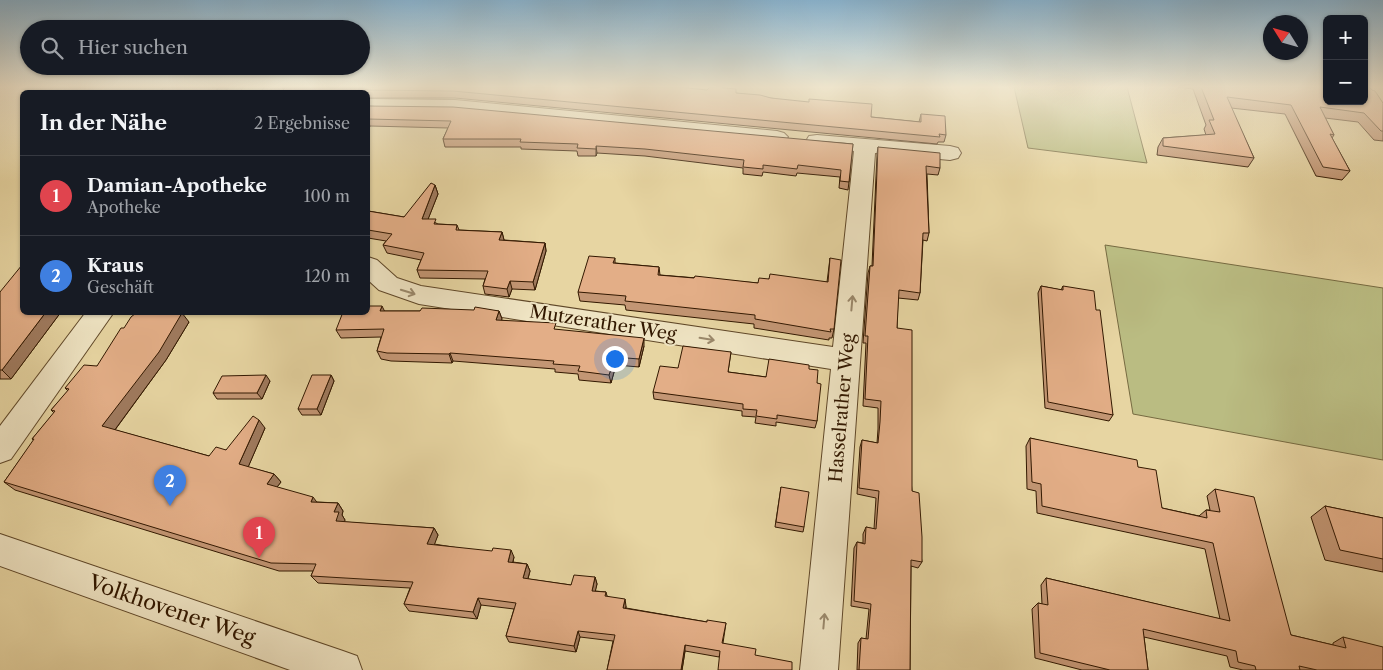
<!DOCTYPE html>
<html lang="de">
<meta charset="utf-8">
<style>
body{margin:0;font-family:"Libre Caslon Text",serif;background:#242831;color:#f1f3f6}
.controls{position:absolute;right:15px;top:15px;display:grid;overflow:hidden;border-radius:8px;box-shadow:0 1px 4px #0004}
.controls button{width:45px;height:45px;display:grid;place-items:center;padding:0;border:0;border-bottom:1px solid #363941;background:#171b24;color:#f1f3f6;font:25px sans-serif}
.compass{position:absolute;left:1263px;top:15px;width:45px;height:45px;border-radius:50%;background:#171b24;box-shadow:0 1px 4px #0004;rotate:307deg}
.you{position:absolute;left:614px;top:358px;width:18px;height:18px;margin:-12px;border:4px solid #fff;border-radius:50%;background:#1a73e8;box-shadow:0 0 0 8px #1a73e833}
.badge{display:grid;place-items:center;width:32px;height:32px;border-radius:50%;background:#8c9099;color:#fff;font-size:16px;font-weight:700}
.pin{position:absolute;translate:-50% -41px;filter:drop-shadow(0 1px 2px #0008)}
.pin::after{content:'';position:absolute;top:26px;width:18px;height:15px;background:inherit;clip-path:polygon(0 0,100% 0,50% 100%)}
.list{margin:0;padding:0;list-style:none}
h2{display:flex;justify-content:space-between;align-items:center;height:65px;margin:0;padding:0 20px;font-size:21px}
h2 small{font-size:16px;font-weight:400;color:#9ea1a6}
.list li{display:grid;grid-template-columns:32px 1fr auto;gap:15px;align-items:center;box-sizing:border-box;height:80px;padding:0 20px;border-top:1px solid #363941}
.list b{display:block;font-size:19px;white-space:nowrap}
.list p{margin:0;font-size:16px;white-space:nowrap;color:#9ea1a6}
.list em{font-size:16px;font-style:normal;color:#9ea1a6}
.icon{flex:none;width:28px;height:28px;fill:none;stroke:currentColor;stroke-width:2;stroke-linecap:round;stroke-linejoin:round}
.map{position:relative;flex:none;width:1383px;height:670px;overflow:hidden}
.search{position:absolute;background:#171b24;box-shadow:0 1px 4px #0004;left:20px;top:20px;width:350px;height:55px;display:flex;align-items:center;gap:12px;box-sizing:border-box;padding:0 18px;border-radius:28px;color:#9ea1a6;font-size:19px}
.panel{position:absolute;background:#171b24;box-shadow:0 1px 4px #0004;left:20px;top:90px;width:350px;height:225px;border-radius:8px}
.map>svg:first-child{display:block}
.green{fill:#babc82;stroke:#766a41}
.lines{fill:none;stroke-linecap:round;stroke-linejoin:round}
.minor-casing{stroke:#5f4728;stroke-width:2}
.minor{fill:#efe4c3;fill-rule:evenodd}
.wall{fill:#c39674;stroke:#321800}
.shaded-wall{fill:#9f7a5e;stroke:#321800}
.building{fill:#e3ae87;stroke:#321800}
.oneway{stroke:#9a886b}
.labels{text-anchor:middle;stroke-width:4;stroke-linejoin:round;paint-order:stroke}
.street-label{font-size:18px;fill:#321800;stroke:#efe4c3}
.near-street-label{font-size:21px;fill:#321800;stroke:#efe4c3}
</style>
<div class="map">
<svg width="1383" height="670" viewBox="0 0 1383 670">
<rect width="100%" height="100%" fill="#e7d5a2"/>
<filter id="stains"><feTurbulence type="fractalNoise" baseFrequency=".004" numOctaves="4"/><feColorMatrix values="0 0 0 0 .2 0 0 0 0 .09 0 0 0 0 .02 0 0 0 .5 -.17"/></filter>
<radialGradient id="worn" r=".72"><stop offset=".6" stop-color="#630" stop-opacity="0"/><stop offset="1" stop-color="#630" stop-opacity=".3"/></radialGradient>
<!-- green -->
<g class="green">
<polygon points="1014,87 1127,87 1147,163 1028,148"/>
<polygon points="1105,245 1383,288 1383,460 1133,414"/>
</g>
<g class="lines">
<defs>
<g id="minor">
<polygon points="244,87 264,87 260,92 240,92"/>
<polygon points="368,99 455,100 777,131 784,133 788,137 784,141 777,143 455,112 368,111"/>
<polygon points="817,135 950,146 958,148 961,153 958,158 950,160 875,153 838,670 800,670 831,369 419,304 379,290 368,280 368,257 377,260 397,278 421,286 833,347 854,151 809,146 806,141 809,136"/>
<polygon points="86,312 114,312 11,459 0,463 0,426"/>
<polygon points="0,534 343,651 357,656 362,670 290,670 0,566"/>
</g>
</defs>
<!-- minor casing -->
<use href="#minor" class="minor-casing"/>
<!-- minor -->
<use href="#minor" class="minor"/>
</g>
<!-- wall -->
<g class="wall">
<polygon points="282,87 736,93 771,98 871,117 919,122 921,114 946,135 944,142 938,142 937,144 455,98 368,98 368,92 282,92 284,90"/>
<polygon points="1178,87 1327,87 1383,103 1383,141 1374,140 1358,122 1325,118 1334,135 1332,138 1350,171 1342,180 1316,176 1285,114 1231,108 1254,158 1248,167 1157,155 1158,147 1163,138 1206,135 1204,129 1206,125 1193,89"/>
<polygon points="368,106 853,144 849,182 848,190 839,188 840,177 797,173 796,176 763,172 762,176 743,174 743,168 645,156 597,153 596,156 578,156 577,151 521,149 521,147 445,147 443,139 448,128 370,126 369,129 368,129"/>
<polygon points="878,147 940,168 938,175 927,174 929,233 927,241 923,240 920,293 918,300 898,298 897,328 912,491 922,562 918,568 911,566 910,670 857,670 858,643 861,638 866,639 869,609 851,606 854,548 857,542 863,543 863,534 866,527 874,529 876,498 857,494 860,447 862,440 877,443 878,429 878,408 863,406 866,343 863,343 868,273 870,266 872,266 877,154"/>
<polygon points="435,185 438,194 428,219 438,224 457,225 459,230 502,232 504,240 545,243 546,251 535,290 512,289 509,297 485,294 483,286 485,279 420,278 417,270 421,260 387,253 383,245 386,241 368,238 368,211 404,217"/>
<polygon points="615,258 615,263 659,267 660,275 758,283 769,279 827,282 830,258 834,329 832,338 829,338 829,340 754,328 754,324 626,310 625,305 580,301 578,292"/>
<polygon points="1041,286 1061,290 1063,286 1113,415 1109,421 1045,408 1038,293"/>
<polygon points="0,292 22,312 61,312 11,379 0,379"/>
<polygon points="384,311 499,311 502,319 501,320 558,330 644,346 639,367 616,365 611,383 579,380 578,374 555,372 555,369 453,361 452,363 391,361 381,359 377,351 381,337 341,338 336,330"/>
<polygon points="189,322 166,360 115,430 209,456 226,450 265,428 248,467 274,474 281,482 277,487 317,502 338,503 343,511 342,515 345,520 344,522 434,528 438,535 434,544 514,557 513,562 527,564 530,571 528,579 571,585 595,577 597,584 595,591 606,592 607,596 626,606 626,608 707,622 726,623 723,643 719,657 685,651 682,670 607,670 613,641 580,637 576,652 509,642 506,636 514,609 481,605 477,619 409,611 404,604 410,588 318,583 311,576 313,571 279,571 15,490 4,482 34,440 32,439 54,413 51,410 68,391 65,388 97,366"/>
<polygon points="731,352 728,372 766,377 809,369 817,383 817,421 815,428 776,422 776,426 755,423 756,417 742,416 742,411 654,399 653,392 678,368"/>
<polygon points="331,375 334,381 321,415 302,415 298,409"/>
<polygon points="270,381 262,399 217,399 213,393"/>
<polygon points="1030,438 1138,467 1162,508 1199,516 1206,510 1210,510 1207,496 1215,489 1291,635 1333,645 1333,643 1343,637 1383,670 1243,670 1230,667 1227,656 1144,637 1148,670 1082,670 1035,658 1032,609 1038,603 1042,604 1041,585 1046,578 1220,619 1205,549 1037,513 1036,491 1027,489 1026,446"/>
<polygon points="781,487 804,527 803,532 775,527"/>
<polygon points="1325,506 1383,518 1383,572 1325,560 1311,517"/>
</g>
<!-- shaded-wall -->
<g class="shaded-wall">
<polygon points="219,87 229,87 225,92 215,92"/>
<polygon points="368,119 370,126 369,129 368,126"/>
<polygon points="596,146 597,153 596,156"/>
<polygon points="435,185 438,194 425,227 422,219"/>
<polygon points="502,232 504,240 501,248 499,240"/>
<polygon points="545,243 546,251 535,290 533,282"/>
<polygon points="510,281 512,289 509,297 507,289"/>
<polygon points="382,306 386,314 380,311"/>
<polygon points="499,311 502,319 498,328 496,320"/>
<polygon points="46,312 61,312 11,379 2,370"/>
<polygon points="182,313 189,322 166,360 111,435 102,426"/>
<polygon points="644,338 644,346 639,367 639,359"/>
<polygon points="450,353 453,361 452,363 449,354"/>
<polygon points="615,357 616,365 611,383 609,375"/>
<polygon points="266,375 270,381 262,399 257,393"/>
<polygon points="331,375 334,381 321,415 317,409"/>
<polygon points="259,420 265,428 246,472 239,464"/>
<polygon points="274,474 281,482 273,492 267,484"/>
<polygon points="313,497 319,505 311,502"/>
<polygon points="338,503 343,511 342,515 345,520 341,529 336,521 334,512"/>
<polygon points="434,528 438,535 432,551 427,544"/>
<polygon points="511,550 514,557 511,569 508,562"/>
<polygon points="527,564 530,571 526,585 523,578"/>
<polygon points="595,577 597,584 594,597 592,591"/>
<polygon points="478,598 481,605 477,619 473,612"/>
<polygon points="625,599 626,606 624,615 623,608"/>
<polygon points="578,631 580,637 576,652 574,646"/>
<polygon points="685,645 685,651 682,670 681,670"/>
</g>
<!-- building -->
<g class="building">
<polygon points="164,87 219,87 215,92 160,92"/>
<polygon points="285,87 679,87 707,90 710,87 713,87 736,89 736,93 760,95 771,98 809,102 809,99 872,104 871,117 921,122 921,114 945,116 946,135 939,134 940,137 453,91 365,90 363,92 282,92"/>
<polygon points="1201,87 1327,87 1327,101 1364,101 1364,87 1369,87 1372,90 1375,91 1383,103 1383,131 1381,131 1364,113 1320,107 1334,135 1330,134 1350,171 1323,167 1291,105 1227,97 1254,158 1163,146 1163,138 1215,134 1209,120 1214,120"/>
<polygon points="368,106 453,107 853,144 849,182 840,181 841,170 798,165 797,169 763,165 763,169 743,167 744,160 645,149 596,146 596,149 577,148 578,144 520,142 521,139 443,139 451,121 368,119"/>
<polygon points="878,147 940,153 940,168 926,166 929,233 923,233 920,293 899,290 897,328 912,330 912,491 919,493 922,537 922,562 911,560 910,670 859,670 861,638 868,639 871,604 854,601 857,542 865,544 866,527 876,529 879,491 859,488 862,440 878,443 880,422 881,401 865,399 868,336 865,336 870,266 873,266"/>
<polygon points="431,183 435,185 422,219 436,219 434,224 457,225 456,230 502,232 499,240 545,243 533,282 510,281 507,289 483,286 488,271 417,270 424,253 383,245 392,234 368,230 368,211 404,217"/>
<polygon points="589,256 615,258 613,263 659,267 658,275 694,278 695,276 758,283 759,278 769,279 770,274 828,282 830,258 841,260 834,329 830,329 831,332 755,319 755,315 625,301 626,296 578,292"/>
<polygon points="22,265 22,312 46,312 2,370 0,370 0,292"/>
<polygon points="1041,286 1063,290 1063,286 1094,291 1096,310 1100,310 1113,415 1048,402"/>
<polygon points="368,306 382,306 380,311 420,311 422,308 474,310 475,307 499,311 496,320 556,323 554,329 644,338 639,359 615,357 609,375 578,371 580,366 553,364 554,361 450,353 449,354 387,353 377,351 384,329 336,330 343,312 368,312"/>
<polygon points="136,313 182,313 159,352 102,426 209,456 216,447 226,450 253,416 259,420 239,464 274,474 267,484 313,497 311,502 338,503 334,512 339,512 336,521 434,528 427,544 492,551 493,548 511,550 508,562 527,564 523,578 571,585 574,575 595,577 592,591 606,592 605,596 625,599 623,608 707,622 707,620 726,623 722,643 756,649 755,655 792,662 792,670 718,670 720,651 685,645 681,670 607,670 615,635 578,631 574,646 506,636 516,603 478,598 473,612 404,604 413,582 311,576 316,564 271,563 4,482 34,439 32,439 55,411 51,410 69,389 65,388 84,365 97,366 121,328 124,328 131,317"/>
<polygon points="683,346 731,352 728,372 766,377 769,359 809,365 809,369 818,370 817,383 821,384 817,421 777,415 777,419 756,416 757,410 743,409 743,404 653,392 660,366 678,368"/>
<polygon points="266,375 257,393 213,393 222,376"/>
<polygon points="312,375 331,375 317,409 298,409"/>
<polygon points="1030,438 1137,460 1138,467 1156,470 1162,508 1207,518 1206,510 1220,512 1215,489 1254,497 1291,635 1346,648 1343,637 1383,647 1383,670 1317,670 1299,666 1300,670 1256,670 1255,666 1238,662 1236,651 1143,629 1148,670 1110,670 1040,653 1038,603 1048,605 1046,578 1230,621 1213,543 1042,506 1041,484 1032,482"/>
<polygon points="781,487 809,492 804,527 776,522"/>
<polygon points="1325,506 1383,518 1383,559 1340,550"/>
</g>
<!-- one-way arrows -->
<defs><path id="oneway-shaft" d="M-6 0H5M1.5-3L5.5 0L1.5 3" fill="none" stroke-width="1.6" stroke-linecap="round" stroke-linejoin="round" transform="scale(1.25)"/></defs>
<g class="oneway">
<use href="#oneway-shaft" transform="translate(408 292) rotate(17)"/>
<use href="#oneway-shaft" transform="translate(852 303) rotate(-85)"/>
<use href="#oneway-shaft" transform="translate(707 339) rotate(9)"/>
<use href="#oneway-shaft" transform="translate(824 621) rotate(-85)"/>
</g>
<!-- sky -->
<linearGradient id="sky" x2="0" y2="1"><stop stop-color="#89b5d2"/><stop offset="0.48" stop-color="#f4ecd5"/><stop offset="1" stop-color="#f4ecd5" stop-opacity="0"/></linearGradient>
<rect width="1383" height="181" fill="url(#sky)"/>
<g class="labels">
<!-- street labels -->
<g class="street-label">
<text transform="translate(603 323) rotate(9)" y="6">Mutzerather Weg</text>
<text transform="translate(842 408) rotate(-85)" y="6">Hasselrather Weg</text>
</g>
<!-- near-street labels -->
<g class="near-street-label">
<text transform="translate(172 610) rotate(19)" y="7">Volkhovener Weg</text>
</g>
</g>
<rect width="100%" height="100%" filter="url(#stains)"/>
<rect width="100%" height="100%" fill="url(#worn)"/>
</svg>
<div class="controls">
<button>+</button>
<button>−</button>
</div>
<svg class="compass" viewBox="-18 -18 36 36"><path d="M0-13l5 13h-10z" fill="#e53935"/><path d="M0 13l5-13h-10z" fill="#9ea1a6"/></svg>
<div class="you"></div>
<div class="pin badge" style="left:259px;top:558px;background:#e0444e">1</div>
<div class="pin badge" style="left:170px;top:506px;background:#3f7fe0">2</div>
<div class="search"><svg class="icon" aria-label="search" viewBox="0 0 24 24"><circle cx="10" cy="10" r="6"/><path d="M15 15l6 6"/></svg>Hier suchen</div>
<section class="panel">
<h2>In der Nähe<small>2 Ergebnisse</small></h2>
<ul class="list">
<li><span class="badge" style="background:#e0444e">1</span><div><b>Damian-Apotheke</b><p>Apotheke</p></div><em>100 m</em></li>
<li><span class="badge" style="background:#3f7fe0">2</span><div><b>Kraus</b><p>Geschäft</p></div><em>120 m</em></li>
</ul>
</section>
</div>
